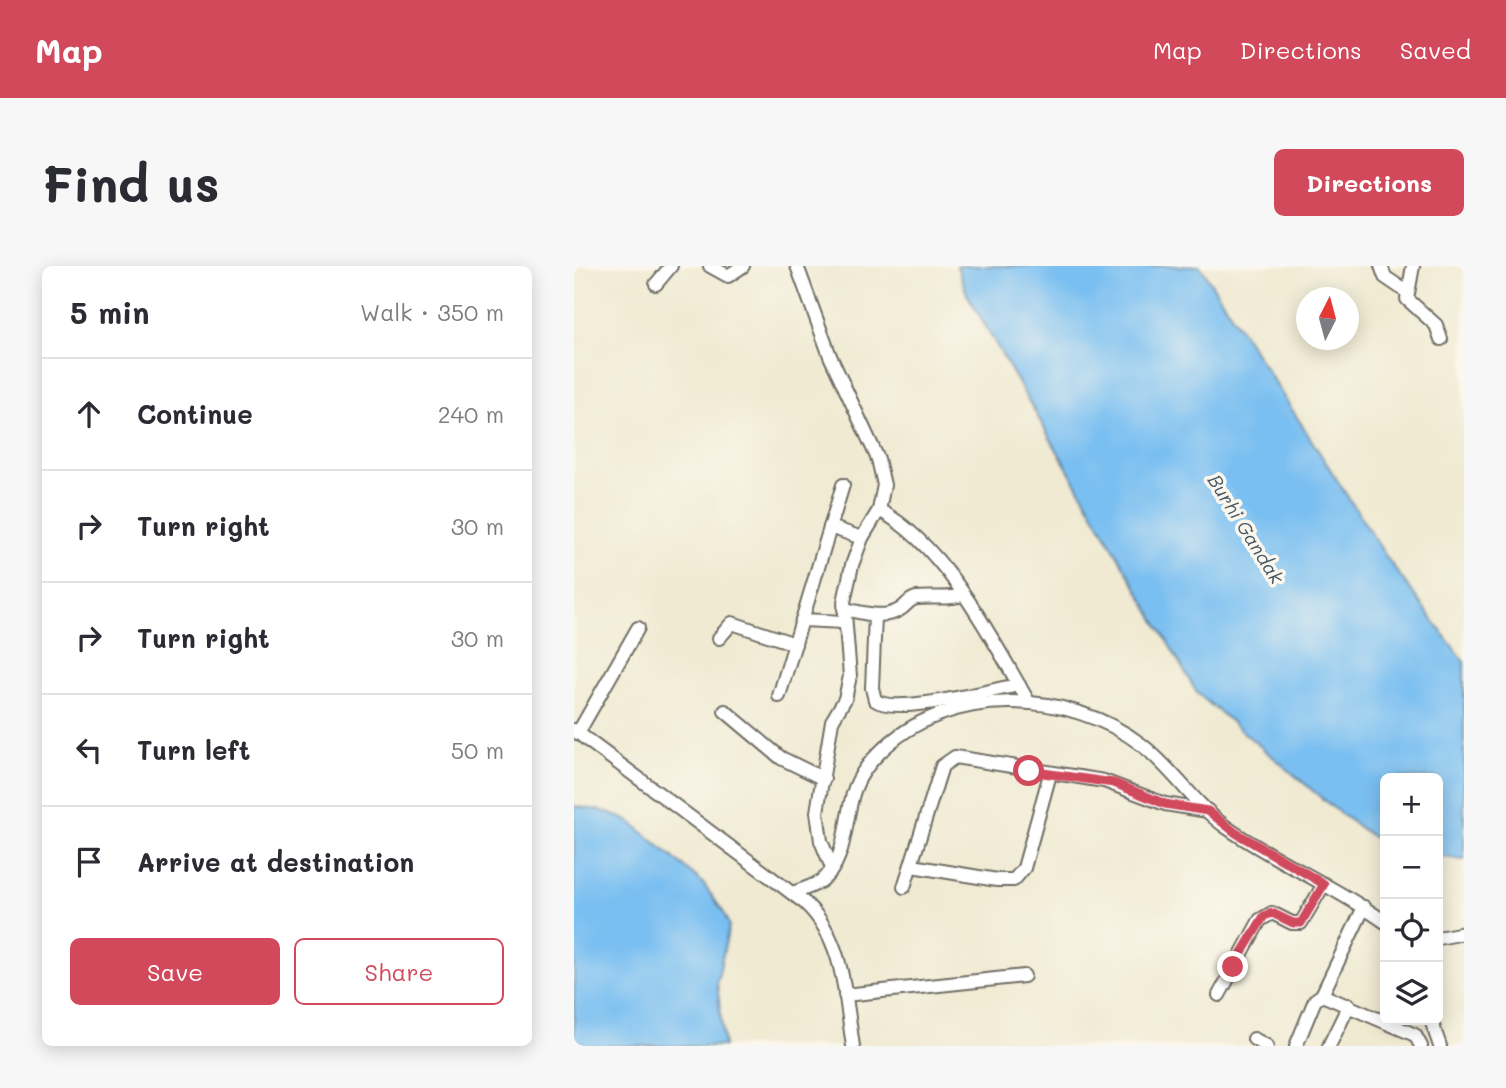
<!DOCTYPE html>
<meta charset="utf-8">
<style>
body{margin:0;font-family:Mali,sans-serif;background:#f7f7f7;color:#2b2b33}
.controls{position:absolute;right:21px;bottom:21px;display:grid;overflow:hidden;border-radius:10px;box-shadow:0 4px 18px #0003}
.controls button{width:63px;height:63px;display:grid;place-items:center;padding:0;border:0;border-bottom:2px solid #e1e1e2;background:#fff;color:#2b2b33;font:35px sans-serif}
.compass{position:absolute;left:722px;top:21px;width:63px;height:63px;border-radius:50%;background:#fff;box-shadow:0 4px 18px #0003;rotate:6deg}
.stop{position:absolute;width:21px;height:21px;margin:-16px;border:5px solid #d1495b;border-radius:50%;background:#fff}
.stop.end{background:#d1495b;border-color:#fff;box-shadow:0 2px 7px #0008}
.list{margin:0;padding:0;list-style:none}
h2{display:flex;justify-content:space-between;align-items:center;height:91px;margin:0;padding:0 28px;font-size:30px}
h2 small{font-size:23px;font-weight:400;color:#7c7c81}
.list li{display:grid;grid-template-columns:46px 1fr auto;gap:21px;align-items:center;box-sizing:border-box;height:112px;padding:0 28px;border-top:2px solid #e1e1e2}
.list b{display:block;font-size:26px;white-space:nowrap}
.list em{font-size:23px;font-style:normal;color:#7c7c81}
.actions{display:flex;gap:14px;padding:21px 28px}
.actions a{flex:1;padding:16px 0;border:2px solid #d1495b;border-radius:10px;text-align:center;font-size:24px;color:#d1495b}
.actions .main{background:#d1495b;color:#fff}
.icon{flex:none;width:38px;height:38px;fill:none;stroke:currentColor;stroke-width:2;stroke-linecap:round;stroke-linejoin:round}
.map{position:relative;flex:none;width:890px;height:780px;overflow:hidden;border-radius:10px}
header{display:flex;align-items:center;gap:42px;box-sizing:border-box;height:98px;padding:0 35px;background:#d1495b;color:#fff}
header strong{font-size:33px}
nav{display:flex;gap:38px;margin-inline-start:auto;font-size:24px}
.intro{display:flex;align-items:center;justify-content:space-between;box-sizing:border-box;height:168px;padding:0 42px}
h1{margin:0;font-size:49px}
.button{padding:18px 32px;border-radius:10px;background:#d1495b;color:#fff;font-size:24px;font-weight:700}
main{display:flex;gap:42px;padding:0 42px}
aside{flex:1;background:#fff;border-radius:10px;box-shadow:0 4px 18px #0003}
.map>svg:first-child{display:block}
.water{fill:#7abff1;stroke:#52758e;stroke-width:2}
.lines{fill:none;stroke-linecap:round;stroke-linejoin:round}
.minor-casing{stroke:#706e65;stroke-width:16}
.minor{stroke:#fff;stroke-width:12}
.route{stroke:#d1495b;stroke-width:9}
.labels{text-anchor:middle;stroke-width:7;stroke-linejoin:round;paint-order:stroke}
.water-label{font-size:19px;font-style:italic;fill:#435766;stroke:#fbf7ec}
</style>
<header>
<strong>Map</strong>
<nav><a>Map</a><a>Directions</a><a>Saved</a></nav>
</header>
<div class="intro"><h1>Find us</h1><a class="button">Directions</a></div>
<main>
<aside>
<h2>5 min<small>Walk · 350 m</small></h2>
<ul class="list">
<li><svg class="icon" aria-label="ahead" viewBox="0 0 24 24"><path d="M12 20V5M6 11l6-6 6 6"/></svg><div><b>Continue</b></div><em>240 m</em></li>
<li><svg class="icon" aria-label="right" viewBox="0 0 24 24"><path d="M7 20v-9h11M14 6l5 5-5 5"/></svg><div><b>Turn right</b></div><em>30 m</em></li>
<li><svg class="icon" aria-label="right" viewBox="0 0 24 24"><path d="M7 20v-9h11M14 6l5 5-5 5"/></svg><div><b>Turn right</b></div><em>30 m</em></li>
<li><svg class="icon" aria-label="left" viewBox="0 0 24 24"><path d="M17 20v-9H6M10 6l-5 5 5 5"/></svg><div><b>Turn left</b></div><em>50 m</em></li>
<li><svg class="icon" aria-label="arrive" viewBox="0 0 24 24"><path d="M6 21V4h12l-3 4 3 4H6"/></svg><div><b>Arrive at destination</b></div></li>
</ul>
<div class="actions"><a class="main">Save</a><a>Share</a></div>
</aside>
<div class="map">
<svg width="890" height="780" viewBox="0 0 890 780">
<rect width="100%" height="100%" fill="#fbf7ec"/>
<filter id="ink" filterUnits="userSpaceOnUse"><feTurbulence type="fractalNoise" baseFrequency=".0143" numOctaves="2"/><feDisplacementMap in="SourceGraphic" scale="14" xChannelSelector="R" yChannelSelector="G"/><feConvolveMatrix kernelMatrix="1 2 1 2 8 2 1 2 1" color-interpolation-filters="sRGB"/></filter>
<filter id="wash" filterUnits="userSpaceOnUse"><feTurbulence type="fractalNoise" baseFrequency=".00686" numOctaves="4" result="noise"/><feDisplacementMap in="SourceGraphic" scale="28" xChannelSelector="R" yChannelSelector="G"/><feGaussianBlur stdDeviation="1.57" result="paint"/><feColorMatrix in="noise" values="0 0 0 0 0 0 0 0 0 0 0 0 0 0 0 0 0 1.4 0 .05"/><feComposite in="paint" operator="in"/></filter>
<g filter="url(#wash)">
<rect width="100%" height="100%" fill="#f0ead2"/>
<!-- water -->
<g class="water">
<polygon points="383,0 626,0 813,292 890,396 890,594 864,590 864,512 811,512 811,580 763,545 623,427 393,28"/>
<polygon points="0,540 34,546 57,556 128,616 150,647 155,660 143,716 150,780 0,780"/>
</g>
</g>
<g filter="url(#ink)">
<g class="lines">
<defs>
<g id="minor">
<polyline points="136,0 154,10 169,0"/>
<polyline points="223,0 256,90 304,193 310,219 305,244 288,272 278,299 270,336 276,410 271,433 258,455 243,546 247,575 258,602"/>
<polyline points="807,0 811,11 833,26"/>
<polyline points="839,0 833,33 862,59 867,73"/>
<polyline points="82,18 97,0"/>
<path d="M305,244C371,279 419,374 455,437"/>
<polyline points="256,261 288,272"/>
<path d="M270,343C287,346 309,354 325,344C333,340 334,333 343,332C359,330 372,334 388,329"/>
<path d="M301,349L298,422L301,434C322,450 415,424 445,419"/>
<polyline points="228,354 270,356"/>
<polyline points="145,372 158,357 221,378"/>
<polyline points="205,430 269,219"/>
<polyline points="151,445 207,492 250,513"/>
<path d="M0,464L231,637C270,673 271,730 279,780"/>
<polyline points="4,467 64,362"/>
<polyline points="338,600 423,614 440,614 450,602 476,508"/>
<polyline points="330,621 368,500 381,491 530,515 591,538 634,545"/>
<path d="M218,627C227,624 238,621 247,615C274,596 270,550 281,522C286,508 295,497 305,487C372,418 496,423 568,479C599,503 620,538 652,561C702,596 761,620 811,656"/>
<polyline points="864,672 890,667"/>
<polyline points="271,729 450,710"/>
<polyline points="645,729 686,654 698,647 718,657 727,657 750,618"/>
<polyline points="748,729 790,641"/>
<polyline points="857,754 866,780"/>
<polyline points="680,773 693,780"/>
<polyline points="722,780 741,734 748,729 841,769 847,780"/>
<polyline points="755,780 775,739"/>
</g>
</defs>
<!-- minor casing -->
<use href="#minor" class="minor-casing"/>
<!-- minor -->
<use href="#minor" class="minor"/>
</g>
</g>
<g class="lines" filter="url(#ink)">
<!-- route -->
<polyline class="route" points="455,505 540,517 591,538 634,545 662,567 750,618 727,657 719,657 698,647 690,650 659,701"/>
</g>
<g class="labels">
<!-- water labels -->
<g class="water-label">
<text transform="translate(672 263) rotate(58)" y="7">Burhi Gandak</text>
</g>
</g>
</svg>
<div class="controls">
<button>+</button>
<button>−</button>
<button><svg class="icon" aria-label="locate" viewBox="0 0 24 24"><circle cx="12" cy="12" r="6"/><path d="M12 2v4M12 18v4M2 12h4M18 12h4"/></svg></button>
<button><svg class="icon" aria-label="layers" viewBox="0 0 24 24"><path d="M12 4l9 5-9 5-9-5zM3 14l9 5 9-5"/></svg></button>
</div>
<svg class="compass" viewBox="-18 -18 36 36"><path d="M0-13l5 13h-10z" fill="#e53935"/><path d="M0 13l5-13h-10z" fill="#7c7c81"/></svg>
<div class="stop" style="left:455px;top:505px"></div>
<div class="stop end" style="left:659px;top:701px"></div>
</div>
</main>
